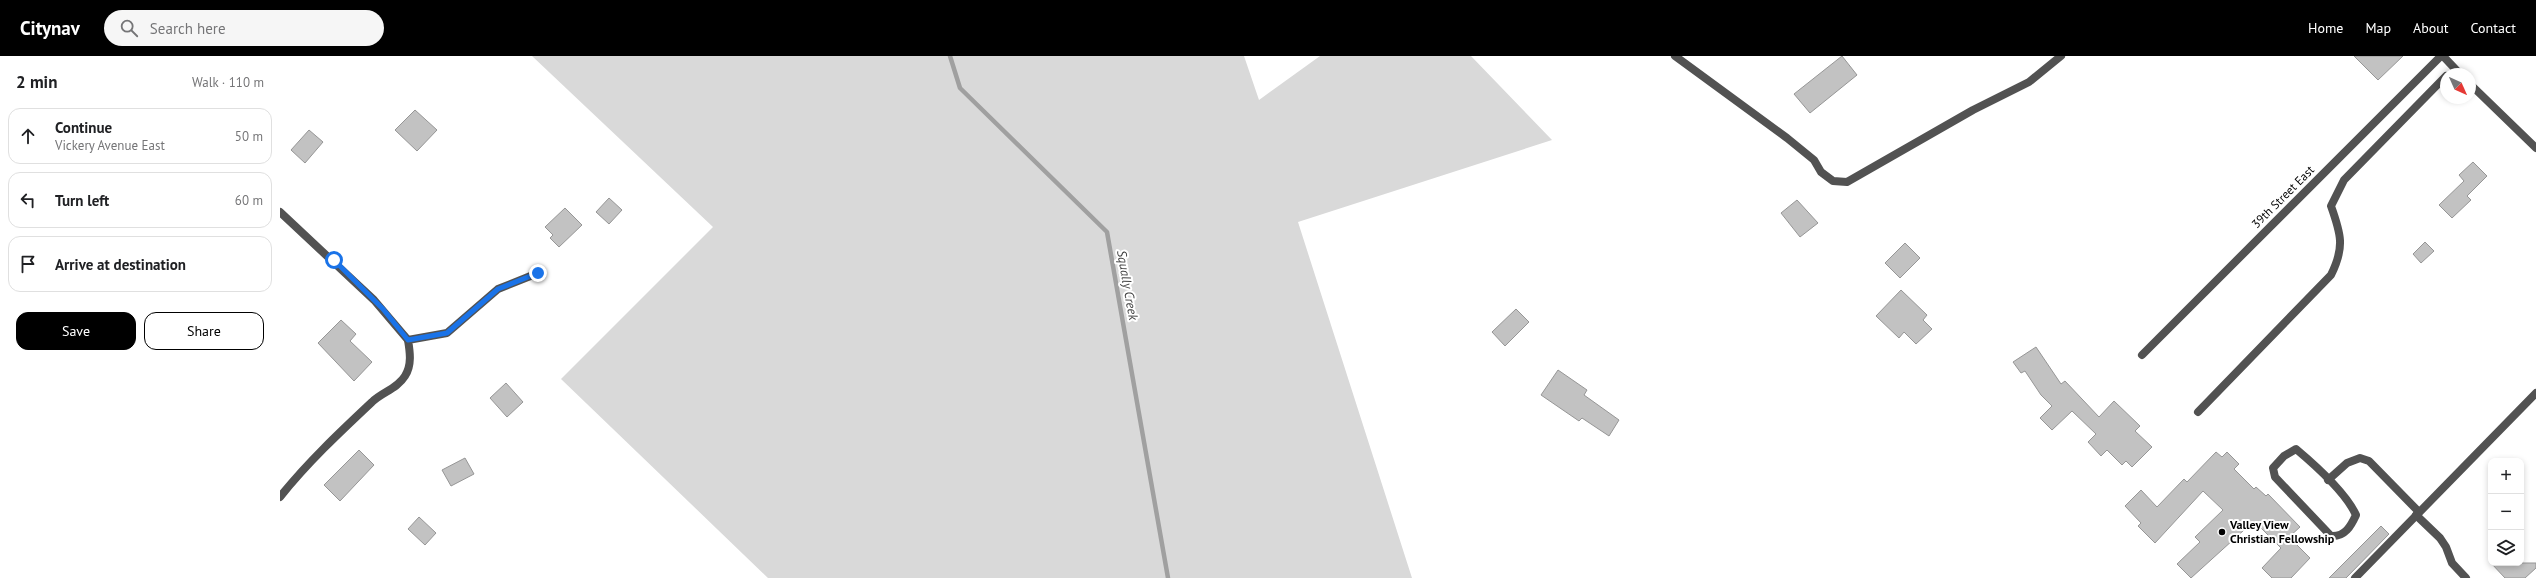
<!DOCTYPE html>
<meta charset="utf-8">
<style>
body{margin:0;font-family:"PT Sans",sans-serif;background:#f6f6f6;color:#202124}
.controls{position:absolute;right:12px;bottom:12px;display:grid;overflow:hidden;border-radius:8px;box-shadow:0 2px 6px #0003}
.controls button{width:36px;height:36px;display:grid;place-items:center;padding:0;border:0;border-bottom:1px solid #e0e0e0;background:#fff;color:#202124;font:20px sans-serif}
.compass{position:absolute;left:2160px;top:12px;width:36px;height:36px;border-radius:50%;background:#fff;box-shadow:0 2px 6px #0003;rotate:135deg}
.stop{position:absolute;width:12px;height:12px;margin:-9px;border:3px solid #1a73e8;border-radius:50%;background:#fff}
.stop.end{background:#1a73e8;border-color:#fff;box-shadow:0 1px 4px #0008}
.list{margin:0;padding:0;list-style:none}
h2{display:flex;justify-content:space-between;align-items:center;height:52px;margin:0;padding:0 16px;font-size:17px}
h2 small{font-size:13px;font-weight:400;color:#757577}
.list li{display:grid;grid-template-columns:26px 1fr auto;gap:12px;align-items:center;box-sizing:border-box;height:56px;margin:0 8px 8px;padding:0 8px;border:1px solid #e0e0e0;border-radius:12px}
.list b{display:block;font-size:15px;white-space:nowrap}
.list p{margin:0;font-size:13px;white-space:nowrap;color:#757577}
.list em{font-size:13px;font-style:normal;color:#757577}
.actions{display:flex;gap:8px;padding:12px 16px}
.actions a{flex:1;padding:9px 0;border:1px solid #000;border-radius:12px;text-align:center;font-size:14px;color:#000}
.actions .main{background:#000;color:#fff}
.icon{flex:none;width:22px;height:22px;fill:none;stroke:currentColor;stroke-width:2;stroke-linecap:round;stroke-linejoin:round}
.map{position:relative;flex:none;width:2256px;height:522px;overflow:hidden}
header{display:flex;align-items:center;gap:24px;box-sizing:border-box;height:56px;padding:0 20px;background:#000;color:#fff}
header strong{font-size:19px}
nav{display:flex;gap:22px;margin-inline-start:auto;font-size:14px}
.search{width:280px;height:36px;background:#f6f6f6;display:flex;align-items:center;gap:10px;box-sizing:border-box;padding:0 14px;border-radius:22px;color:#757577;font-size:15px}
main{display:flex}
aside{flex:1;background:#fff}
.map>svg:first-child{display:block}
.green{fill:#d9d9d9}
.lines{fill:none;stroke-linecap:round;stroke-linejoin:round}
.stream{stroke:#a0a0a0;stroke-width:4.5}
.building{fill:#c2c2c2;stroke:#969696}
.service{stroke:#525252;stroke-width:8}
.minor{stroke:#525252;stroke-width:8}
.tertiary{stroke:#525252;stroke-width:8}
.route{stroke:#1a73e8;stroke-width:5}
.poi-dot{fill:#000;stroke:#fff;stroke-width:1.5}
.labels{text-anchor:middle;stroke-width:4;stroke-linejoin:round;paint-order:stroke}
.street-label{font-size:12px;fill:#000;stroke:#fff}
.poi-label{font-size:12px;font-weight:bold;fill:#000;stroke:#fff;text-anchor:start}
.water-label{font-size:13px;font-style:italic;fill:#414141;stroke:#fff}
</style>
<header>
<strong>Citynav</strong>
<div class="search"><svg class="icon" aria-label="search" viewBox="0 0 24 24"><circle cx="10" cy="10" r="6"/><path d="M15 15l6 6"/></svg>Search here</div>
<nav><a>Home</a><a>Map</a><a>About</a><a>Contact</a></nav>
</header>
<main>
<aside>
<h2>2 min<small>Walk · 110 m</small></h2>
<ul class="list">
<li><svg class="icon" aria-label="ahead" viewBox="0 0 24 24"><path d="M12 20V5M6 11l6-6 6 6"/></svg><div><b>Continue</b><p>Vickery Avenue East</p></div><em>50 m</em></li>
<li><svg class="icon" aria-label="left" viewBox="0 0 24 24"><path d="M17 20v-9H6M10 6l-5 5 5 5"/></svg><div><b>Turn left</b></div><em>60 m</em></li>
<li><svg class="icon" aria-label="arrive" viewBox="0 0 24 24"><path d="M6 21V4h12l-3 4 3 4H6"/></svg><div><b>Arrive at destination</b></div></li>
</ul>
<div class="actions"><a class="main">Save</a><a>Share</a></div>
</aside>
<div class="map">
<svg width="2256" height="522" viewBox="0 0 2256 522">
<rect width="100%" height="100%" fill="#fff"/>
<!-- green -->
<polygon class="green" points="252,0 964,0 979,44 1040,0 1191,0 1272,84 1018,166 1132,522 488,522 281,323 433,171"/>
<g class="lines">
<!-- stream -->
<polyline class="stream" points="670,0 680,32 827,176 888,522"/>
</g>
<!-- building -->
<g class="building">
<polygon points="1562,0 1577,19 1530,57 1514,38"/>
<polygon points="2074,0 2123,0 2098,24"/>
<polygon points="135,54 157,74 137,95 115,74"/>
<polygon points="29,74 43,86 25,107 11,94"/>
<polygon points="2193,106 2207,120 2187,140 2191,144 2172,162 2159,149 2184,125 2179,119"/>
<polygon points="329,142 342,154 329,168 316,156"/>
<polygon points="1517,144 1538,167 1520,181 1501,157"/>
<polygon points="285,152 302,169 279,191 270,182 273,179 265,171"/>
<polygon points="2145,186 2154,195 2141,207 2133,198"/>
<polygon points="1625,187 1640,202 1620,222 1605,207"/>
<polygon points="1621,234 1647,259 1643,264 1652,273 1636,288 1624,276 1619,282 1596,260"/>
<polygon points="1236,253 1249,266 1225,290 1212,276"/>
<polygon points="61,264 76,278 70,285 92,306 74,325 38,287"/>
<polygon points="1756,291 1781,328 1785,325 1819,361 1834,345 1860,370 1855,375 1872,391 1852,411 1846,405 1842,409 1827,394 1821,400 1808,386 1816,378 1792,355 1772,374 1760,362 1772,350 1761,339 1745,315 1741,317 1733,306"/>
<polygon points="1278,314 1307,334 1304,339 1339,364 1329,380 1302,362 1299,365 1261,339"/>
<polygon points="226,327 243,346 227,361 210,342"/>
<polygon points="79,394 94,409 60,445 44,429"/>
<polygon points="1936,396 1942,401 1947,396 1959,408 1954,413 1974,433 1976,431 1986,440 1988,438 2020,471 2009,481 2030,502 2011,522 1992,522 1982,512 2001,492 1974,465 1911,522 1897,508 1920,486 1915,481 1943,454 1923,435 1875,487 1858,470 1861,467 1845,450 1861,434 1877,451 1904,423 1907,426"/>
<polygon points="185,402 194,418 171,430 162,414"/>
<polygon points="139,461 156,477 145,489 128,473"/>
<polygon points="2101,470 2109,478 2066,522 2049,522"/>
<polygon points="2211,507 2256,507 2256,512 2245,522 2225,522"/>
</g>
<g class="lines">
<!-- service -->
<g class="service">
<polyline points="1395,0 1507,82 1534,104 1541,116 1553,125 1567,126 1693,54 1749,26 1781,0"/>
<path d="M1918,356L2051,219C2065,191 2061,178 2051,150L2064,124L2166,20"/>
<path d="M2016,393C2035,409 2066,437 2076,459C2071,470 2065,481 2051,480L1995,421L1993,412L2004,400Z"/>
<polyline points="2048,424 2067,407 2080,402 2089,405 2139,456"/>
<path d="M0,441C27,407 60,376 92,346C102,336 117,333 125,320C132,309 130,296 128,284L167,277L218,233L258,217"/>
<polyline points="2136,459 2160,482 2166,491 2172,507 2186,522"/>
<polyline points="2075,522 2256,337"/>
</g>
<!-- minor -->
<g class="minor">
<polyline points="0,156 94,244 128,284"/>
<polyline points="1862,299 2161,0"/>
</g>
<!-- tertiary -->
<g class="tertiary">
<polyline points="2163,0 2180,18"/>
<polyline points="2190,28 2256,92"/>
</g>
</g>
<g class="lines">
<!-- route -->
<polyline class="route" points="54,204 103,253 128,284 167,277 218,233 258,217"/>
</g>
<!-- markers -->
<circle class="poi-dot" cx="1942" cy="476" r="4"/>
<g class="labels">
<!-- street labels -->
<g class="street-label">
<text transform="translate(2003 141) rotate(-45)" y="4">39th Street East</text>
</g>
<!-- poi labels -->
<g class="poi-label">
<text x="1950" y="473">Valley View<tspan x="1950" dy="14">Christian Fellowship</tspan></text>
</g>
<!-- water labels -->
<g class="water-label">
<text transform="translate(848 229) rotate(80)" y="5">Squally Creek</text>
</g>
</g>
</svg>
<div class="controls">
<button>+</button>
<button>−</button>
<button><svg class="icon" aria-label="layers" viewBox="0 0 24 24"><path d="M12 4l9 5-9 5-9-5zM3 14l9 5 9-5"/></svg></button>
</div>
<svg class="compass" viewBox="-18 -18 36 36"><path d="M0-13l5 13h-10z" fill="#e53935"/><path d="M0 13l5-13h-10z" fill="#757577"/></svg>
<div class="stop" style="left:54px;top:204px"></div>
<div class="stop end" style="left:258px;top:217px"></div>
</div>
</main>
